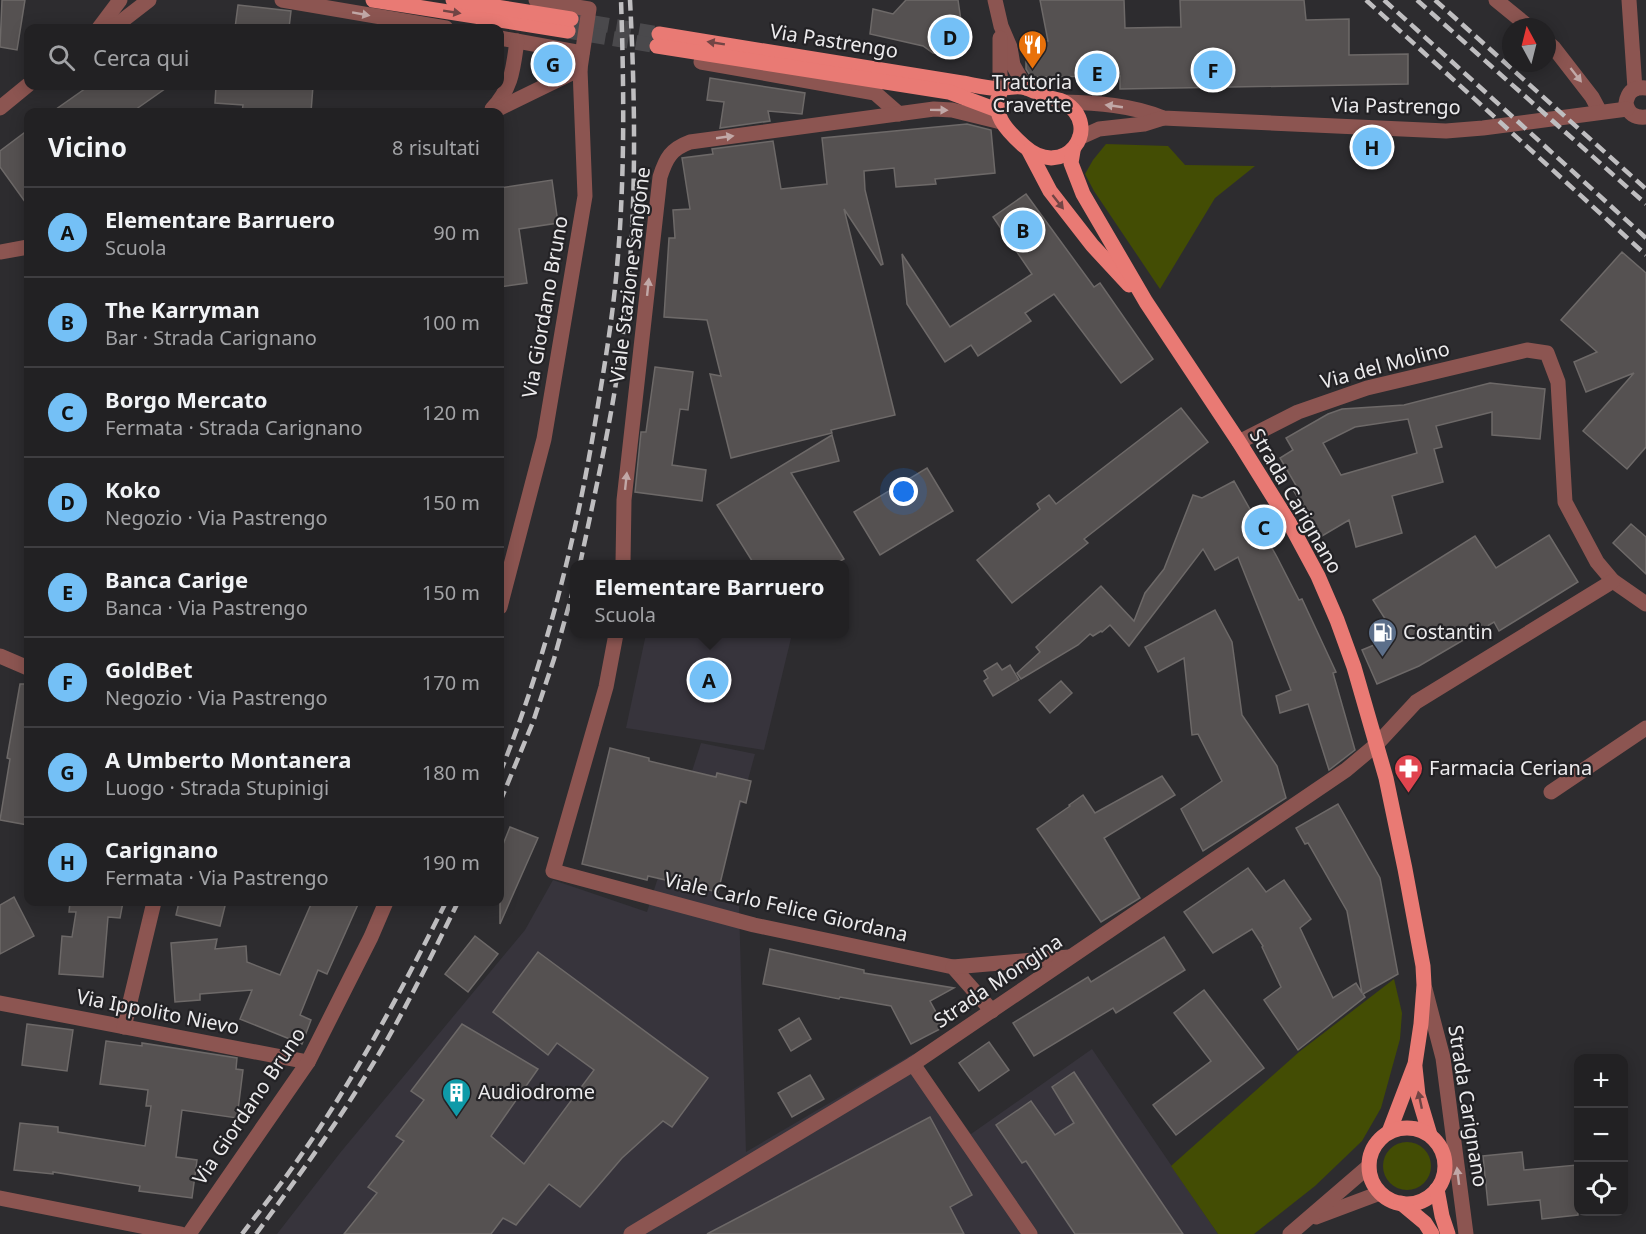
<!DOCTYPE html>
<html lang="it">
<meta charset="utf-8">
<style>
body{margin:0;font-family:"Noto Sans",sans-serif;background:#2a292b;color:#f1f3f6}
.controls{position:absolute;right:18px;bottom:18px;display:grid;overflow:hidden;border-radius:12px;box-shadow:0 3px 15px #0003}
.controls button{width:54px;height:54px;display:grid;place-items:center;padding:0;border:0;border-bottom:2px solid #3f3e41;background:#222123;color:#f1f3f6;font:30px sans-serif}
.compass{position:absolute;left:1502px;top:18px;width:54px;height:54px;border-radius:50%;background:#222123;box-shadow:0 3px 15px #0003;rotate:353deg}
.you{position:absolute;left:904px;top:492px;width:21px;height:21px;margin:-15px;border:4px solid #fff;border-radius:50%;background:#1a73e8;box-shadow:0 0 0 9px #1a73e833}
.badge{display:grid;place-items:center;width:39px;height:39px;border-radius:50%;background:#74c0f6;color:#111;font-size:20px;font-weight:700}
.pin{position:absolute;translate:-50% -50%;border:3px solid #fff;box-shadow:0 2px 6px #0006}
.popup{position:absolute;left:570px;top:560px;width:279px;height:78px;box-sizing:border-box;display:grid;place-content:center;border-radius:12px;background:#222123;filter:drop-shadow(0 2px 4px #0005);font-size:20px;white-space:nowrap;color:#a2a3a6}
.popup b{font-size:22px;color:#f1f3f6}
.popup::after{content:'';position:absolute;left:50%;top:100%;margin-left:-12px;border:12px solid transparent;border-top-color:#222123}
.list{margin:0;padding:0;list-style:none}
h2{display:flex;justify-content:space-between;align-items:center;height:78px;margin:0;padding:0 24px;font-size:26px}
h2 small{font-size:20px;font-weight:400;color:#a2a3a6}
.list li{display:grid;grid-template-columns:39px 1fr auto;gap:18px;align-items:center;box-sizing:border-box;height:90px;padding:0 24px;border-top:2px solid #3f3e41}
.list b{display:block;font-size:22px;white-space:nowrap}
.list p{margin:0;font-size:20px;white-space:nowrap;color:#a2a3a6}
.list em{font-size:20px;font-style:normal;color:#a2a3a6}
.icon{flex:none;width:33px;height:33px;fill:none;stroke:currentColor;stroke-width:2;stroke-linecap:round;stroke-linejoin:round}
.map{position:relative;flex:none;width:1646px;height:1234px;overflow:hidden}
.search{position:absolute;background:#222123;box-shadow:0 3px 15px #0003;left:24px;top:24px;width:480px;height:66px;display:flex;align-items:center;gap:15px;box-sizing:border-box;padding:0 21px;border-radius:12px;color:#a2a3a6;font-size:22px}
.panel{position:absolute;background:#222123;box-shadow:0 3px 15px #0003;left:24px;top:108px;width:480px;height:798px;border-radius:12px}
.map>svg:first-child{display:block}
.built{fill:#37343c}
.green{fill:#434d04}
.building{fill:#555151;stroke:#6d6968;stroke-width:1.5;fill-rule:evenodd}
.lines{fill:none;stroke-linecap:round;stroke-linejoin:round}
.major-tunnel{stroke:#4a494c;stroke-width:15;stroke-dasharray:15 8;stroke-linecap:butt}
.minor{stroke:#8c5551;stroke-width:15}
.major{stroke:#e97a74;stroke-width:15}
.rail{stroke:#bfbec0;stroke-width:4.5;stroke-dasharray:12 6;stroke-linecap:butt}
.oneway{fill:#724545}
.oneway2{fill:#c1a8a7}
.labels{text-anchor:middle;stroke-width:4.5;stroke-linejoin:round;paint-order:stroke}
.street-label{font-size:20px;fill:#ecebed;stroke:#232225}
.poi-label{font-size:20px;fill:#ecebed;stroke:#232225;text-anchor:start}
</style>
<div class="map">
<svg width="1646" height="1234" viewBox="0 0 1646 1234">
<rect width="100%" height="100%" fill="#2d2c2f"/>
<!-- built -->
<g class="built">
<polygon points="646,634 792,634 764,750 626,728"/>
<polygon points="701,743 755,754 715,900 739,906 746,1152 913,1054 971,1134 1092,1049 1218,1234 277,1234 340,1153 525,930 553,880 647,912"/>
</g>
<!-- green -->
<g class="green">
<polygon points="1106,144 1168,146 1185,165 1255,166 1215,198 1160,289 1094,191 1085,174 1093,160"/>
<polygon points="1394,979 1402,1013 1400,1039 1381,1108 1362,1141 1315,1186 1254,1234 1218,1234 1171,1166 1299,1052"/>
<circle cx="1407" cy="1166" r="24"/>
</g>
<!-- building -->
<g class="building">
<polygon points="2,0 25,0 17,50 0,47"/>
<polygon points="906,0 958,0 965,48 946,54 933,53 923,46 870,34 873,9 893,14"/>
<polygon points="1040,0 1124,0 1125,28 1181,27 1180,0 1304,0 1306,20 1349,19 1349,55 1408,54 1408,84 1120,89 1120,76 1031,77 1026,69 1026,41 1048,41"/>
<polygon points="238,5 291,11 289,28 235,28"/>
<polygon points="710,78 805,93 802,114 768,111 770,121 720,128 724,102 707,100"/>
<polygon points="89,86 169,86 132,112 52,112"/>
<polygon points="216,86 313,86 311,112 242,112 243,105 215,103"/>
<polygon points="967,124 991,130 995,173 935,179 936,184 896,187 894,168 864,171 865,190 883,264 881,265 844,209 895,415 831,430 832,433 731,458 710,374 721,376 707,320 664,317 669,238 675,238 673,210 690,209 682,158 713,154 712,149 773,141 781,189 827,184 822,138"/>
<polygon points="28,130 28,206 0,167 0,151"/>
<polygon points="552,180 558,223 519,229 527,283 500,287 500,188"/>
<polygon points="1026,194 1094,287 1100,283 1153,359 1121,383 1054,294 1025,313 1031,321 978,356 971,345 945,362 907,304 902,254 950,327 1032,274 993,217"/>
<polygon points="1622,252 1646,273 1646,447 1627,469 1583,431 1634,373 1586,392 1574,362 1597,352 1561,320"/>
<polygon points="655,367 693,372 688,410 680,409 672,465 706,470 702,501 635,492 641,432 646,432"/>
<path d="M1490,383L1545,389L1540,439L1492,435V412L1436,426L1442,447L1434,449L1443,482L1392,496L1402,533L1356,547L1349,520L1322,536L1293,490L1297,487L1280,458L1293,450L1286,438L1328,414L1342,409L1404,405ZM1408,419L1417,453L1341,475L1323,443L1355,427Z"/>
<polygon points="1181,408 1208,442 1084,539 1088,543 1012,603 977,560 1040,509 1037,504 1049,495 1056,504"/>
<polygon points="832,435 839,461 791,473 844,559 835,564 754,564 717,505"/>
<polygon points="927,468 953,511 880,555 854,512"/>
<polygon points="1234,481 1277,557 1299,600 1302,599 1336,672 1333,673 1355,750 1329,770 1308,704 1280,713 1276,696 1291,690 1238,557 1215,570 1203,549 1129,646 1110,625 1102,632 1101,631 1093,636 1090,634 1078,645 1021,679 1017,673 1040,652 1036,647 1101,586 1134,621 1145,593 1164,569 1193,495 1202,498"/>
<polygon points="1631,524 1646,537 1646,574 1613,543"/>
<polygon points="1549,535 1578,582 1499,631 1494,622 1419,666 1377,684 1362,650 1396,636 1373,600 1475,536 1496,568"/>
<polygon points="1215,610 1232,642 1242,715 1277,766 1286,798 1203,851 1181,809 1222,781 1198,734 1192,735 1184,658 1158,672 1145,647"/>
<polygon points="997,663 1002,670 1010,665 1019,680 993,696 984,681 988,678 984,671"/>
<polygon points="1061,681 1072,693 1050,713 1039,700"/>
<polygon points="20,684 28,684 28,825 0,820 10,759 7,758"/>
<polygon points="610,748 649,758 649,761 716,777 717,773 751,781 746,803 740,801 718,892 648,876 647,880 582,864"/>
<polygon points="1162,776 1175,795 1104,838 1140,898 1101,922 1037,829 1070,806 1069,805 1083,795 1095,813"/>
<polygon points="1338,804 1380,878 1398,974 1363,994 1365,997 1298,1050 1264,1000 1281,987 1262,947 1263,946 1252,929 1213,953 1184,912 1248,868 1266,892 1284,880 1311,919 1300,928 1333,998 1356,983 1362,993 1347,911 1308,843 1305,844 1296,828"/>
<polygon points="510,827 538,838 500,924 500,852"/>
<polygon points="14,897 34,936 0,954 0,905"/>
<polygon points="70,902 123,902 120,918 108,917 103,977 59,974 62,936 72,937 76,912 69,912"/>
<polygon points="179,902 226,902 220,926 176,915"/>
<polygon points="312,902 359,902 327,974 318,970 300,1015 311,1020 302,1044 240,1019 252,990 200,994 200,1000 175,1002 171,943 217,939 215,949 246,946 247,962 280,975"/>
<polygon points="475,936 498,954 468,992 445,974"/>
<polygon points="1164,937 1185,970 1116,1013 1113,1008 1034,1056 1013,1023 1088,977 1091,982"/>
<polygon points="770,949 864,970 864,973 954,988 930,1001 944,1027 911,1044 891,1006 840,997 839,999 763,984"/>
<polygon points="538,952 708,1078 672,1127 663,1121 622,1158 580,1207 549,1184 516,1225 503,1218 491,1234 344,1234 377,1193 368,1187 404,1141 396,1136 424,1100 411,1091 462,1024 538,1069 491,1136 524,1164 594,1070 557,1043 548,1055 493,1012"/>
<polygon points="1204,990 1264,1068 1176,1135 1153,1105 1211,1061 1174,1013"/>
<polygon points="799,1018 811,1039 791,1051 779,1030"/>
<polygon points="27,1024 73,1030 67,1071 22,1065"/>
<polygon points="106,1041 142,1046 142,1043 237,1058 236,1069 243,1070 237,1118 182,1110 176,1157 197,1160 192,1198 139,1191 140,1186 53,1172 53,1174 14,1170 20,1123 58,1127 58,1132 145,1146 151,1106 146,1106 148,1090 100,1084"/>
<polygon points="989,1042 1009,1070 979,1091 959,1063"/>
<polygon points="1074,1072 1115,1134 1183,1234 1075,1234 1026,1161 1022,1163 996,1125 1031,1101 1055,1135 1074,1123 1052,1087"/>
<polygon points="810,1075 824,1099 792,1117 778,1093"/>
<polygon points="930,1117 972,1195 950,1207 964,1234 707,1234"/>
<polygon points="1522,1152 1524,1170 1577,1165 1578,1215 1542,1219 1540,1200 1488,1205 1483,1156"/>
</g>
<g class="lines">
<!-- major-tunnel -->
<g class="major-tunnel">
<polyline points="571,19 659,34"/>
<polyline points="568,31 657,46"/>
</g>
<!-- minor -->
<g class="minor">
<polyline points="282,0 446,28"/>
<polyline points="995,0 1001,26 1010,47 1013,65 1026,88"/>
<polyline points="1496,0 1529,27"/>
<polyline points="1629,0 1635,89"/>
<polyline points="99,28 120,0"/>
<polyline points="106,28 118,24 149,0"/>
<polyline points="500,38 582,53"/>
<polyline points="1000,38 1000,74 1002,89"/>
<polyline points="1547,42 1554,48 1592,97 1600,112"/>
<polyline points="701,62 875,93 899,114"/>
<path d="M1646,88C1634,87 1628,91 1626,103C1628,114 1635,118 1646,117"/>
<path d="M1063,102C1097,103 1132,105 1163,118L1446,131L1483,128L1627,109"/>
<polyline points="0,108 28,85"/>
<path d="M492,109C512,88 513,69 517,41"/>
<polyline points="492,112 580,69"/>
<polyline points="1079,138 1099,129 1144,124 1163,118"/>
<polyline points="0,252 28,247"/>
<polyline points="1239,442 1298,412 1367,388 1527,350 1547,353 1558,382 1565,502 1597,562 1613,581 1646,604"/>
<path d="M623,564L624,500L660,177C666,158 671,149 690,142L934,109L952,110L1001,122"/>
<polyline points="500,607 544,439 585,196 580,69 589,9 536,0"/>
<polyline points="616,634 606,687 553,871 754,925 953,967 992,1011"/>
<polyline points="0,656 28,668"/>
<polyline points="1551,792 1646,728"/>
<polyline points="953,967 1069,957"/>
<polyline points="1425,989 1443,1058 1466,1234"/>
<polyline points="0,1003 308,1062"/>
<polyline points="124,1027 154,902"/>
<polyline points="913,1064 1030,1234"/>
<polyline points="0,1198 181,1234"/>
<polyline points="1316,1217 1380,1193"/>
<polyline points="189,1234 308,1062 371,937 386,902"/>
<polyline points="631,1234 913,1064 1346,770 1377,744 1416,702 1613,581"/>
<polyline points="1290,1234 1369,1166"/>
</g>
<!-- major -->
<g class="major">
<polyline points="373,0 568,31"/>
<polyline points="453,0 571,19"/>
<path d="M659,34L962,83C975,85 991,90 1003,88C1011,88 1017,85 1026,88C1033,90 1040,94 1047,97C1052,99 1059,99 1064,102C1105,127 1064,182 1024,146C1007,131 988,112 1002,89"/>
<polyline points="657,46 949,92 997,110"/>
<polyline points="1029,151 1050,191 1092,245 1129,285"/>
<polyline points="1073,151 1071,163 1083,194 1146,302 1239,442 1290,524 1318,576 1337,620 1354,667 1386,778 1405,869 1423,966 1424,985 1421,1024 1415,1064 1389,1132"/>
<polyline points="1415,1067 1418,1095 1430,1135"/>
<circle cx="1407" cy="1166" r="38"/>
<polyline points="1437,1189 1442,1216 1448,1234"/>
<polyline points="1401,1203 1425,1223 1432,1234"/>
</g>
<!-- rail -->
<g class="rail">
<polyline points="1366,0 1646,255"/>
<polyline points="1384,0 1646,238"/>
<polyline points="1417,0 1646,204"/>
<polyline points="1435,0 1646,189"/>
<path d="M580,564C595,493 611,422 621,350C637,234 636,116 630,0"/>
<path d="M500,773C547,656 577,535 597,411C605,363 613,315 617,267C625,178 624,89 621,0"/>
<polyline points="500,802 533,722 554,659 574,587"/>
<path d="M242,1234C260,1210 280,1186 297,1161C355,1079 401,991 446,902"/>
<path d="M256,1234C295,1181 334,1128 368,1072C402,1017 430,959 458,902"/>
</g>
</g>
<!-- one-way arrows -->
<defs><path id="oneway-solid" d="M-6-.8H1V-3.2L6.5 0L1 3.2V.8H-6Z" transform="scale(1.5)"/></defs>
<g class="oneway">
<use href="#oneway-solid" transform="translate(452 12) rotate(9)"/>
<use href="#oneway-solid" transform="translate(716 43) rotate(-171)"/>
<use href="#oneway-solid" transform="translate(1058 202) rotate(52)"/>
<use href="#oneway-solid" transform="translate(1420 1100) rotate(-102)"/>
</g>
<g class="oneway2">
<use href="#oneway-solid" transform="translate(361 14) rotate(10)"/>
<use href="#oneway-solid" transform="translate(1576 75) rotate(52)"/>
<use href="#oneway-solid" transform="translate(1114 106) rotate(-172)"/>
<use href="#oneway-solid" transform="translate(939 110) rotate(1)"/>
<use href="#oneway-solid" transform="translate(725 137) rotate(-8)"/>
<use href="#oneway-solid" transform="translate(648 287) rotate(-84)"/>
<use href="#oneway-solid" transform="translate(626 481) rotate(-84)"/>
<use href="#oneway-solid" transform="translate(1458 1176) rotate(-97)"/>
</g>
<!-- icons -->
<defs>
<symbol id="restaurant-pin" viewBox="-11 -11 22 30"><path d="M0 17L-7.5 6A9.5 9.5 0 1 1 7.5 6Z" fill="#e8710a" stroke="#232225"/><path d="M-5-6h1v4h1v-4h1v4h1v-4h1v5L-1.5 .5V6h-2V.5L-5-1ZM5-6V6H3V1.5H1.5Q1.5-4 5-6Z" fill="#fff"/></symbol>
<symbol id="fuel-pin" viewBox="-11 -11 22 30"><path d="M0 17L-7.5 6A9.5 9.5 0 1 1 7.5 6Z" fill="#5c6f8a" stroke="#232225"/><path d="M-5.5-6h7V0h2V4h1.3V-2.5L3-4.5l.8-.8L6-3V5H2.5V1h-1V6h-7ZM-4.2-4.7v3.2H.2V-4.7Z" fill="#fff"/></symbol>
<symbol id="pharmacy-pin" viewBox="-11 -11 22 30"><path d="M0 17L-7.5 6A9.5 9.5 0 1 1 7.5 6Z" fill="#e0444e" stroke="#232225"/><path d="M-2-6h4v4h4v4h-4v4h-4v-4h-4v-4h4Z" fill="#fff"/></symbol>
<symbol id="building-pin" viewBox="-11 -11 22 30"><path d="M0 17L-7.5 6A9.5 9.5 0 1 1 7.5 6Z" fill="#0f9aa8" stroke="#232225"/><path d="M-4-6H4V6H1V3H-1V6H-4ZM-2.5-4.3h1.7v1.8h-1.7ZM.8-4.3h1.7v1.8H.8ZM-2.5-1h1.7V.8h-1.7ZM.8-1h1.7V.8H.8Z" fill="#fff"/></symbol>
</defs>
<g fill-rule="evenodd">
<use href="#restaurant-pin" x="1016" y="28" width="33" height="45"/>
<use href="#fuel-pin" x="1366" y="616" width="33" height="45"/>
<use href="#pharmacy-pin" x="1392" y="752" width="33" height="45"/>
<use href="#building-pin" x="440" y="1076" width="33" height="45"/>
</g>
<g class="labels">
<!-- street labels -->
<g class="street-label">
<text transform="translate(834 41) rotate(9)" y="7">Via Pastrengo</text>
<text transform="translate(1396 106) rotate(1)" y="7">Via Pastrengo</text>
<text transform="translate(630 275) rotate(-83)" y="7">Viale Stazione Sangone</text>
<text transform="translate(545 307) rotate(-80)" y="7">Via Giordano Bruno</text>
<text transform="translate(1385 365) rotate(-15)" y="7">Via del Molino</text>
<text transform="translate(1296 501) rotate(60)" y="7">Strada Carignano</text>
<text transform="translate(786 907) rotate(13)" y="7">Viale Carlo Felice Giordana</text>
<text transform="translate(998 981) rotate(-34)" y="7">Strada Mongina</text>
<text transform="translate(158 1012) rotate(11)" y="7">Via Ippolito Nievo</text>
<text transform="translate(249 1106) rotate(-56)" y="7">Via Giordano Bruno</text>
<text transform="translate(1468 1106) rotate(81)" y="7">Strada Carignano</text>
</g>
<!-- poi labels -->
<g class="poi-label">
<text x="1032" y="89" text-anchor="middle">Trattoria<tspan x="1032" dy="23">Cravette</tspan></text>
<text x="1403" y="639">Costantin</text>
<text x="1429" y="775">Farmacia Ceriana</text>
<text x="478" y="1099">Audiodrome</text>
</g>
</g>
</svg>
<div class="controls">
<button>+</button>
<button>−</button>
<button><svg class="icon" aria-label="locate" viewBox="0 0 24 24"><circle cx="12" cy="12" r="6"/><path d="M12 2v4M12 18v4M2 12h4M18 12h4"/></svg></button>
</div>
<svg class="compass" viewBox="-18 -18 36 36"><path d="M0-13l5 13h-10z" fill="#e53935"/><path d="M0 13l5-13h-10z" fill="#a2a3a6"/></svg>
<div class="you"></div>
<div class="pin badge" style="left:709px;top:680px">A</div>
<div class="popup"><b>Elementare Barruero</b>Scuola</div>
<div class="pin badge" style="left:1023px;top:230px">B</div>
<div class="pin badge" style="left:1264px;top:527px">C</div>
<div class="pin badge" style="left:950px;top:37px">D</div>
<div class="pin badge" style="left:1097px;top:73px">E</div>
<div class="pin badge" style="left:1213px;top:70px">F</div>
<div class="pin badge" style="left:553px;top:64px">G</div>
<div class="pin badge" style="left:1372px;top:147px">H</div>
<div class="search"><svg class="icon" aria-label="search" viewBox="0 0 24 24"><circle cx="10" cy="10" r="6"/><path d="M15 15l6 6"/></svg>Cerca qui</div>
<section class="panel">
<h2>Vicino<small>8 risultati</small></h2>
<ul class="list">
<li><span class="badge">A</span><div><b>Elementare Barruero</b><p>Scuola</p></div><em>90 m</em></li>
<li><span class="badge">B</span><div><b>The Karryman</b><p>Bar · Strada Carignano</p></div><em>100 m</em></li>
<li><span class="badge">C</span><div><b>Borgo Mercato</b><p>Fermata · Strada Carignano</p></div><em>120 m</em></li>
<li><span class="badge">D</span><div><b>Koko</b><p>Negozio · Via Pastrengo</p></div><em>150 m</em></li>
<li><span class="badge">E</span><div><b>Banca Carige</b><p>Banca · Via Pastrengo</p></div><em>150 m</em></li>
<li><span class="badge">F</span><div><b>GoldBet</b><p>Negozio · Via Pastrengo</p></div><em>170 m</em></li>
<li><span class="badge">G</span><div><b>A Umberto Montanera</b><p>Luogo · Strada Stupinigi</p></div><em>180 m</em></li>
<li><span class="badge">H</span><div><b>Carignano</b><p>Fermata · Via Pastrengo</p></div><em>190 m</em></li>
</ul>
</section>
</div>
